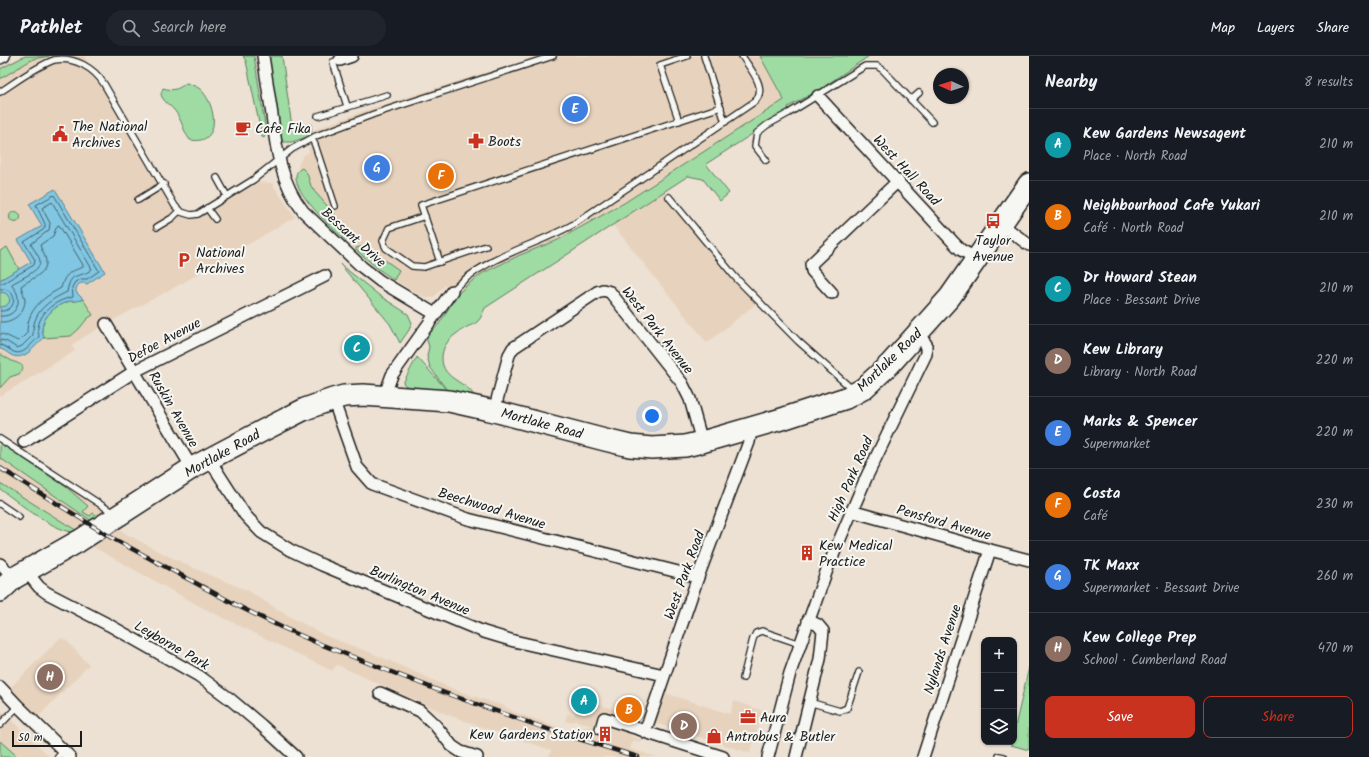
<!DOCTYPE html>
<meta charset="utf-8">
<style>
body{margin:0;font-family:Kalam,sans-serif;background:#20242c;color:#f1f3f6}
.controls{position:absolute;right:12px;bottom:12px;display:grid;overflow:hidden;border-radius:8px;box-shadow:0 1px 3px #0004}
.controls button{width:36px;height:36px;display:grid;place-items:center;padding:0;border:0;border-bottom:1px solid #363941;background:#171b24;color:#f1f3f6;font:20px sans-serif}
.compass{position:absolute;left:933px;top:12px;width:36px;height:36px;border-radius:50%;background:#171b24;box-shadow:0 1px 3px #0004;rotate:273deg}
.scale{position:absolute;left:12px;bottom:10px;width:70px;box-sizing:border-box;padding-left:4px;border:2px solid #1c1c1c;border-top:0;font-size:11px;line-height:14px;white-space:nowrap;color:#1c1c1c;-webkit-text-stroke:3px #f6f6f2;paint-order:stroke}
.you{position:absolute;left:652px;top:360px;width:14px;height:14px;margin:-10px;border:3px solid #fff;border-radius:50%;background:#1a73e8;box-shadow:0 0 0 6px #1a73e833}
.badge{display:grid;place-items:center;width:26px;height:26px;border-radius:50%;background:#c8321e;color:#fff;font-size:13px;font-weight:700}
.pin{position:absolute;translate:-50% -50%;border:2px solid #fff;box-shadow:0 1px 4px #0006}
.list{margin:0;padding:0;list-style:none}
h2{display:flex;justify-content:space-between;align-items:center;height:52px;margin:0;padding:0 16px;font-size:17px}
h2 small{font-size:13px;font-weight:400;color:#9ea1a6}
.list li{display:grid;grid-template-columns:26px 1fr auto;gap:12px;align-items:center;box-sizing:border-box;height:72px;padding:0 16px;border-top:1px solid #363941}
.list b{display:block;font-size:15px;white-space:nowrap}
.list p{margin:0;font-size:13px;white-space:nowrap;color:#9ea1a6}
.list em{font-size:13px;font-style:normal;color:#9ea1a6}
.actions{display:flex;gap:8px;padding:12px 16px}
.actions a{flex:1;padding:9px 0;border:1px solid #c8321e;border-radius:8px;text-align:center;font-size:14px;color:#c8321e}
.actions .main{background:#c8321e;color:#fff}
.icon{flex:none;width:22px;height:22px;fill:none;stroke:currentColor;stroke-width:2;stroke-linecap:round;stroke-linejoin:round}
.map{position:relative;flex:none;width:1029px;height:701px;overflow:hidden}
header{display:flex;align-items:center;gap:24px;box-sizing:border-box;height:56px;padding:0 20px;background:#171b24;border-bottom:1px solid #363941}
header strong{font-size:19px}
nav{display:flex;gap:22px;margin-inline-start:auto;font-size:14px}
.search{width:280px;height:36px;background:#20242c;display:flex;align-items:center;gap:10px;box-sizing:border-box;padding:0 14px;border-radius:22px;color:#9ea1a6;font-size:15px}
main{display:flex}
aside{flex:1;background:#171b24}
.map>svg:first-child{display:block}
.built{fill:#e7d3bd}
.green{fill:#9edca4;stroke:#5d7c60}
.water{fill:#81c6e2;stroke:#598293}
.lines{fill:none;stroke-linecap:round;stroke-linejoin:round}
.shore{stroke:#44606b;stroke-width:1}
.lane-casing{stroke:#1c1c1c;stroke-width:8}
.street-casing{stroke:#1c1c1c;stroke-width:14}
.highway-casing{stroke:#1c1c1c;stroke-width:24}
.lane{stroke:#f6f6f2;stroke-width:5.5}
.street{stroke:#f6f6f2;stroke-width:11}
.highway{stroke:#f6f6f2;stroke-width:21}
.rail-casing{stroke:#1c1c1c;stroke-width:4.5}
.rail{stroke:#f6f6f2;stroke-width:3;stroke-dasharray:9;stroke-linecap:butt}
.labels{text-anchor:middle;stroke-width:4;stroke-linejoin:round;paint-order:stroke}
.poi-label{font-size:14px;fill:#1c1c1c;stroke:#f6f6f2;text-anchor:start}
.street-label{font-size:14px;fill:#1c1c1c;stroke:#f6f6f2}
</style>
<header>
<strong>Pathlet</strong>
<div class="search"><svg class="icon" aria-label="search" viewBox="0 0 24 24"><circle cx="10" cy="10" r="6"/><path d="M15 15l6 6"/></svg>Search here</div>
<nav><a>Map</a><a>Layers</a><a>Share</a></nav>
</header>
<main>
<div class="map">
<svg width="1029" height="701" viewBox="0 0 1029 701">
<rect width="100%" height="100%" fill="#ede1d3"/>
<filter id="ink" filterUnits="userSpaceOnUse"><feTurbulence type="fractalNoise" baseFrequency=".025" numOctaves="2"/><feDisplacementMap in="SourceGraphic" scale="8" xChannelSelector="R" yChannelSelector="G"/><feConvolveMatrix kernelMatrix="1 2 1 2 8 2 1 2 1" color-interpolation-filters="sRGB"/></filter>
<g filter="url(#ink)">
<!-- built -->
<g class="built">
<polygon points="23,0 84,0 179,158 197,162 259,126 272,127 295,161 181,228 106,268 71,289 75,295 0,340 0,11"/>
<polygon points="539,0 760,0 789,54 664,135 757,247 707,287 613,169 583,189 577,173 558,184 520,199 483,217 467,229 457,239 445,229 434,241 428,242 422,240 389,221 368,205 308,147 300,135 296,123 299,107 304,99 309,96 308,92 319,87 313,74 369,53"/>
<polygon points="0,387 105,455 68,480 67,473 0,432"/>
<polygon points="114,471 158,495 207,518 249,535 285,558 326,580 372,597 458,635 504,650 514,656 566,674 592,670 575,664 575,665 565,666 567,658 574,659 579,641 636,661 631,680 642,684 641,686 633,684 630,693 657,701 549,701 551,694 487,673 446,658 337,609 332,615 203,552 86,487"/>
<polygon points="60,582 66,584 89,609 38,661 10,632"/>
<polygon points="665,637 730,658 734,645 763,655 750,697 655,667"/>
<polygon points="0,653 13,666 50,701 0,701"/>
</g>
<!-- green -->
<g class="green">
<polygon points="25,0 49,0 33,3 0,23 0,13"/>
<polygon points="243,0 254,0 266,75 264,82 262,81 246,5"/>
<polygon points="268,0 282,0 292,71 311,68 312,79 292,86 282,86"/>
<path d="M760,0H869L819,34L788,51L789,54L706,108L729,137L720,145L703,123L688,120L485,252C483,256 481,263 477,266C475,268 472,269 469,270C456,277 443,285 442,301C441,325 469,325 475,342L406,330L403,327L417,301L446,333L430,311L427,300L429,291L426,281L439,268L457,239L467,229L483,217L520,199L558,184L624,147L784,44Z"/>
<path d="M186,27C190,28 196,30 200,33C216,47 223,90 190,84C183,75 182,64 175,55C171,50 165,47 162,41C160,38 162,35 163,32C172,35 178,34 186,27Z"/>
<path d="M302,112L307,117L311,130L315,136L337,161L348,180L347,184H345C336,175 277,124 302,112Z"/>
<circle cx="15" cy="161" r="5.5"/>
<polygon points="7,191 19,213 0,224 0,195"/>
<polygon points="360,191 369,193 399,214 394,224 377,212 356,194 356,192"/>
<polygon points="340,208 380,240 408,258 412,267 409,274 400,287 390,268"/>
<polygon points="2,236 6,237 10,242 9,248 4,252 0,251 0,237"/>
<path d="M83,243L93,259L87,263L79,273L71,280L44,282C43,279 42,275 42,273C43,260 56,249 67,246C73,244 78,246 83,243Z"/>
<path d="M0,298C4,300 8,303 12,305C19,308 28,309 19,318L10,321L0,332Z"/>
<polygon points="0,387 66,431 88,450 83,456 90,460 93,457 103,463 96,468 0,402"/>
<path d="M0,427L79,476C57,479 18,446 0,433Z"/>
<polygon points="1029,611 1029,694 1011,689 1012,686 1014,686 1014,675"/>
<polygon points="0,685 18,701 0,701"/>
</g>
<!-- water -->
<path class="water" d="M55,133L105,216L87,228C80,225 76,229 76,236L83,243C78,246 73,244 67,246C56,249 43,260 42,273C42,275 43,279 44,282C34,290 25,306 11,299C7,297 5,294 0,293V251L6,250L10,245C9,240 6,235 0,237V224L31,206L18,184L42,170L29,148Z"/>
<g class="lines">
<!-- shore -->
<g class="shore">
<path d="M0,227H3L34,209L35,204L24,186L43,174L45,171V168L36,149L54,139L99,215L87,223H81L75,226L72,231L73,241C57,244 41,254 38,271C37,274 39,278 39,281C31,287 23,302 12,295C7,292 5,290 0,289"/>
<path d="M0,233C19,231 18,257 0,255"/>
<path d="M0,260C18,262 24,241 12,230V228C19,223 41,215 40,205C39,199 33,193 31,188L49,174L50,167L42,152L52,146L92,213C79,224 71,213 67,236C48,245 32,256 33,279L22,290L17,292L6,285L0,284"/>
<path d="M0,266C12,267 24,258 25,245C25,240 22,235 21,230C31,222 51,217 45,201C44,197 41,193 40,189L53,180L57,170L59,169L83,209V211C70,216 65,217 61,232C42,242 27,254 27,277L19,285C13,284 7,278 0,278"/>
</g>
<defs>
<g id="lane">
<polyline points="704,0 725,66"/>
<polyline points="340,4 333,6 347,50"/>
<path d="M0,36C17,25 35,11 54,4C74,0 94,12 104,28L175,150L181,156L191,159L198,158L253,124L292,93L316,80L374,58L553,0"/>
<polyline points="911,44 919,37"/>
<polyline points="318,60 387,39"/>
<polyline points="679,65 660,9 687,0"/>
<polyline points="312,83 315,89 335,150"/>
<polyline points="766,104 755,90 757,77 767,69 789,57 865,10 877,10 883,14 932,66"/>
<polyline points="217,122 227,140"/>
<polyline points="669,141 735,221 798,285 852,333"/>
<polyline points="138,144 164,128"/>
<polyline points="207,152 215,163"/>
<polyline points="425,160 389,172 383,185 386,192 412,210 424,211 486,190"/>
<polyline points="157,171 172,162 180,154"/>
<polyline points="440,206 421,149 721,51"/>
<path d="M452,235C485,200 533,191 574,168L754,46C769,33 750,13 742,0"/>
<polyline points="0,383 109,454"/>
<polyline points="0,448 19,461"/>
<polyline points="743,622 753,583 756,577 762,575 800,588"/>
<polyline points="809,646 840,655 847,652 859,616"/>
<polyline points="0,669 18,650"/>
<polyline points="999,700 1004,701"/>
<polyline points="58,701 64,695"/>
</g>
<g id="street">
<path d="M263,0C266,20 269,39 272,59C276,93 281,127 303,155L362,211L380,225L435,258"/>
<polyline points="0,2 4,0"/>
<polyline points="340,4 352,0"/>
<polyline points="818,40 954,187 961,194 978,203"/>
<polyline points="1001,168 1029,189"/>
<polyline points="832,237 812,215 811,208 898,125"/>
<polyline points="106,268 192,412"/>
<polyline points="384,341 392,319 452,235"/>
<polyline points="333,343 357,411 372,428 468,463 698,521"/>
<polyline points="494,355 509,299 513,292 597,236 603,234 610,236 682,327 690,343 702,386"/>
<polyline points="24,386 135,315 325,220"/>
<polyline points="209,403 245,459 261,476 290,494 322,509 484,576 514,585 664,619"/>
<polyline points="851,455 990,494 1029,504"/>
<polyline points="0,508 14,522"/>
<polyline points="26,515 39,531 47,537 109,569 199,620 230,643 261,669 296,701"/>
<polyline points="0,631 18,650 70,701"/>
<polyline points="380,637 420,655 435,669 452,690 461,696 477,701"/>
<polyline points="601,673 604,662 645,675"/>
<polyline points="723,701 645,676 698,521 749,386 750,380 748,373"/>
<polyline points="768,701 790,617 828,511 866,422 926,298 926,288 917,277"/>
<polyline points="796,701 820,603 823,575 818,569 808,564"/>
<polyline points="923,701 990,494"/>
</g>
<polyline id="highway" points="0,535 14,522 79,485 192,412 264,374 305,353 333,343 344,340 363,339 449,345 494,355 605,384 630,390 652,392 685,390 702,386 785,362 846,342 863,333 890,308 950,241 1029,128"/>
</defs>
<!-- lane casing -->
<use href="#lane" class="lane-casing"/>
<!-- street casing -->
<use href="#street" class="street-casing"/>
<!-- highway casing -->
<use href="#highway" class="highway-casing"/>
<!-- lane -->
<use href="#lane" class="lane"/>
<!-- street -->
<use href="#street" class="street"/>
<!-- highway -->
<use href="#highway" class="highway"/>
<defs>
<polyline id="rail" points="0,412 112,482 242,552 281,571 320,588 445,637 553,675 638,701"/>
</defs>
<!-- rail casing -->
<use href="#rail" class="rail-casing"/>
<!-- rail -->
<use href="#rail" class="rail"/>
</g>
</g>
<!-- icons -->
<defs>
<symbol id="cafe-bare" viewBox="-9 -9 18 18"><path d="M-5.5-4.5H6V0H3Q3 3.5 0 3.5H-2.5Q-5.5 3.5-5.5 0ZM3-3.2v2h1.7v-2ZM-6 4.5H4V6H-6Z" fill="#c8321e" stroke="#f6f6f2" stroke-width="2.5" paint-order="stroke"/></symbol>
<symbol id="civic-bare" viewBox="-9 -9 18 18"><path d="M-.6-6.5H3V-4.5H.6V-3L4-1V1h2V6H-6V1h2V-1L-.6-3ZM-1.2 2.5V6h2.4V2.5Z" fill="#c8321e" stroke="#f6f6f2" stroke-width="2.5" paint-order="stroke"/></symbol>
<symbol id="pharmacy-bare" viewBox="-9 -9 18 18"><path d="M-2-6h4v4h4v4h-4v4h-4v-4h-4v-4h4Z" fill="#c8321e" stroke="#f6f6f2" stroke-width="2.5" paint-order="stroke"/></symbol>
<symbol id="bus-bare" viewBox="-9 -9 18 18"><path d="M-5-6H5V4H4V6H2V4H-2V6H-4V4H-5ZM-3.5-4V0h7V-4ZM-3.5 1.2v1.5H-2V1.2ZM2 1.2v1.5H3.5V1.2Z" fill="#c8321e" stroke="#f6f6f2" stroke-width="2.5" paint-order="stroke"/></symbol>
<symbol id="parking-bare" viewBox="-9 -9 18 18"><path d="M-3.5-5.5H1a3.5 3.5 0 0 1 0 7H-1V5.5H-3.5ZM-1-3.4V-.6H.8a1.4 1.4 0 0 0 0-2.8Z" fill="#c8321e" stroke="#f6f6f2" stroke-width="2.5" paint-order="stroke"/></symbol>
<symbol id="building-bare" viewBox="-9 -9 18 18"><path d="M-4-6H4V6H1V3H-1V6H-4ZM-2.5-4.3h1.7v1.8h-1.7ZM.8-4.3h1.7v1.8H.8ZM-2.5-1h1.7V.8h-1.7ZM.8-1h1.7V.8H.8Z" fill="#c8321e" stroke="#f6f6f2" stroke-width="2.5" paint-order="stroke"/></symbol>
<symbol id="office-bare" viewBox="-9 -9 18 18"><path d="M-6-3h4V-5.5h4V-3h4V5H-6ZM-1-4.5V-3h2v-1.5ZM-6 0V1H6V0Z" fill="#c8321e" stroke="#f6f6f2" stroke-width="2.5" paint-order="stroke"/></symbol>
<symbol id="shop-bare" viewBox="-9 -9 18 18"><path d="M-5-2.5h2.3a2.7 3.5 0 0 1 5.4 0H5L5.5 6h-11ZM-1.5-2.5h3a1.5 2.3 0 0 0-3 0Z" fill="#c8321e" stroke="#f6f6f2" stroke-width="2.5" paint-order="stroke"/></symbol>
</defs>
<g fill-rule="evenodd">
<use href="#cafe-bare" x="232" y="61" width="22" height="22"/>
<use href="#civic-bare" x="49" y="67" width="22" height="22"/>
<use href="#pharmacy-bare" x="465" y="74" width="22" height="22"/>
<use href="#bus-bare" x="982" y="154" width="22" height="22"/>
<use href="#parking-bare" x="173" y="193" width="22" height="22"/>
<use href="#building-bare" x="796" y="486" width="22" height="22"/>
<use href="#office-bare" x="737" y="650" width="22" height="22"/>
<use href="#building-bare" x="594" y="667" width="22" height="22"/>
<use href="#shop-bare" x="703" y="669" width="22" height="22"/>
</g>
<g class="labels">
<!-- poi labels -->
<g class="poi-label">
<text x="72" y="75">The National<tspan x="72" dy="16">Archives</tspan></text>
<text x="255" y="77">Cafe Fika</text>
<text x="488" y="90">Boots</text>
<text x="993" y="189" text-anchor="middle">Taylor<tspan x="993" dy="16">Avenue</tspan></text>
<text x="196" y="201">National<tspan x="196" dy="16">Archives</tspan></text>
<text x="819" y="494">Kew Medical<tspan x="819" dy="16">Practice</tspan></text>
<text x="760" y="666">Aura</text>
<text x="593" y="683" text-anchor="end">Kew Gardens Station</text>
<text x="726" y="685">Antrobus &amp; Butler</text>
</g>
<!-- street labels -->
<g class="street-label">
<text transform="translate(907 114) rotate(47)" y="5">West Hall Road</text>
<text transform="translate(354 181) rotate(42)" y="5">Bessant Drive</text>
<text transform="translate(658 274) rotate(52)" y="5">West Park Avenue</text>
<text transform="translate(164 284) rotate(-28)" y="5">Defoe Avenue</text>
<text transform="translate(889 304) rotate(-44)" y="5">Mortlake Road</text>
<text transform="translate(174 353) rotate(60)" y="5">Ruskin Avenue</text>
<text transform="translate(542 367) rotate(15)" y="5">Mortlake Road</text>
<text transform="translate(222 397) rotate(-29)" y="5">Mortlake Road</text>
<text transform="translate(850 423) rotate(-66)" y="5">High Park Road</text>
<text transform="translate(492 452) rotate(17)" y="5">Beechwood Avenue</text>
<text transform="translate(944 466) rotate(16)" y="5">Pensford Avenue</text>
<text transform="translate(684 519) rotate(-70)" y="5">West Park Road</text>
<text transform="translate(420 534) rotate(23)" y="5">Burlington Avenue</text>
<text transform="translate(172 589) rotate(30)" y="5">Leyborne Park</text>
<text transform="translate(942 593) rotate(-72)" y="5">Nylands Avenue</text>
</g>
</g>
</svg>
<div class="controls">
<button>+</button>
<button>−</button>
<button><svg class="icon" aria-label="layers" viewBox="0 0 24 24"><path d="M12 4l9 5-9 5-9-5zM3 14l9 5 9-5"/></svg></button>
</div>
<svg class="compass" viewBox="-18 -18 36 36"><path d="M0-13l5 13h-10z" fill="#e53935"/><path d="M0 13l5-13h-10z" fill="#9ea1a6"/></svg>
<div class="scale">50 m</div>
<div class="you"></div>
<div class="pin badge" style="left:584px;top:645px;background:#0f9aa8">A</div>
<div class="pin badge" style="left:629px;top:654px;background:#e8710a">B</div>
<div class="pin badge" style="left:357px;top:292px;background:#0f9aa8">C</div>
<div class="pin badge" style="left:684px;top:670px;background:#8d6e63">D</div>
<div class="pin badge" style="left:575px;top:53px;background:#3f7fe0">E</div>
<div class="pin badge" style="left:441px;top:120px;background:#e8710a">F</div>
<div class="pin badge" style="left:377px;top:112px;background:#3f7fe0">G</div>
<div class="pin badge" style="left:50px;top:621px;background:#8d6e63">H</div>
</div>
<aside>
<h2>Nearby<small>8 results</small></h2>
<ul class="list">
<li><span class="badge" style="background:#0f9aa8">A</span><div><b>Kew Gardens Newsagent</b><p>Place · North Road</p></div><em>210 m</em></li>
<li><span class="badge" style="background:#e8710a">B</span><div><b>Neighbourhood Cafe Yukari</b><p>Café · North Road</p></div><em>210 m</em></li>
<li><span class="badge" style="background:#0f9aa8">C</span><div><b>Dr Howard Stean</b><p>Place · Bessant Drive</p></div><em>210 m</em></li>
<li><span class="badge" style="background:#8d6e63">D</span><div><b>Kew Library</b><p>Library · North Road</p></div><em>220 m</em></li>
<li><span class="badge" style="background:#3f7fe0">E</span><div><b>Marks &amp; Spencer</b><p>Supermarket</p></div><em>220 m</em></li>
<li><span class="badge" style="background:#e8710a">F</span><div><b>Costa</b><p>Café</p></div><em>230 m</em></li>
<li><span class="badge" style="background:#3f7fe0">G</span><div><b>TK Maxx</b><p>Supermarket · Bessant Drive</p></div><em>260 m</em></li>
<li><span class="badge" style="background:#8d6e63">H</span><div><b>Kew College Prep</b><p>School · Cumberland Road</p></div><em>470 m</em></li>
</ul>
<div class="actions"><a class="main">Save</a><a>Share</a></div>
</aside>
</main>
